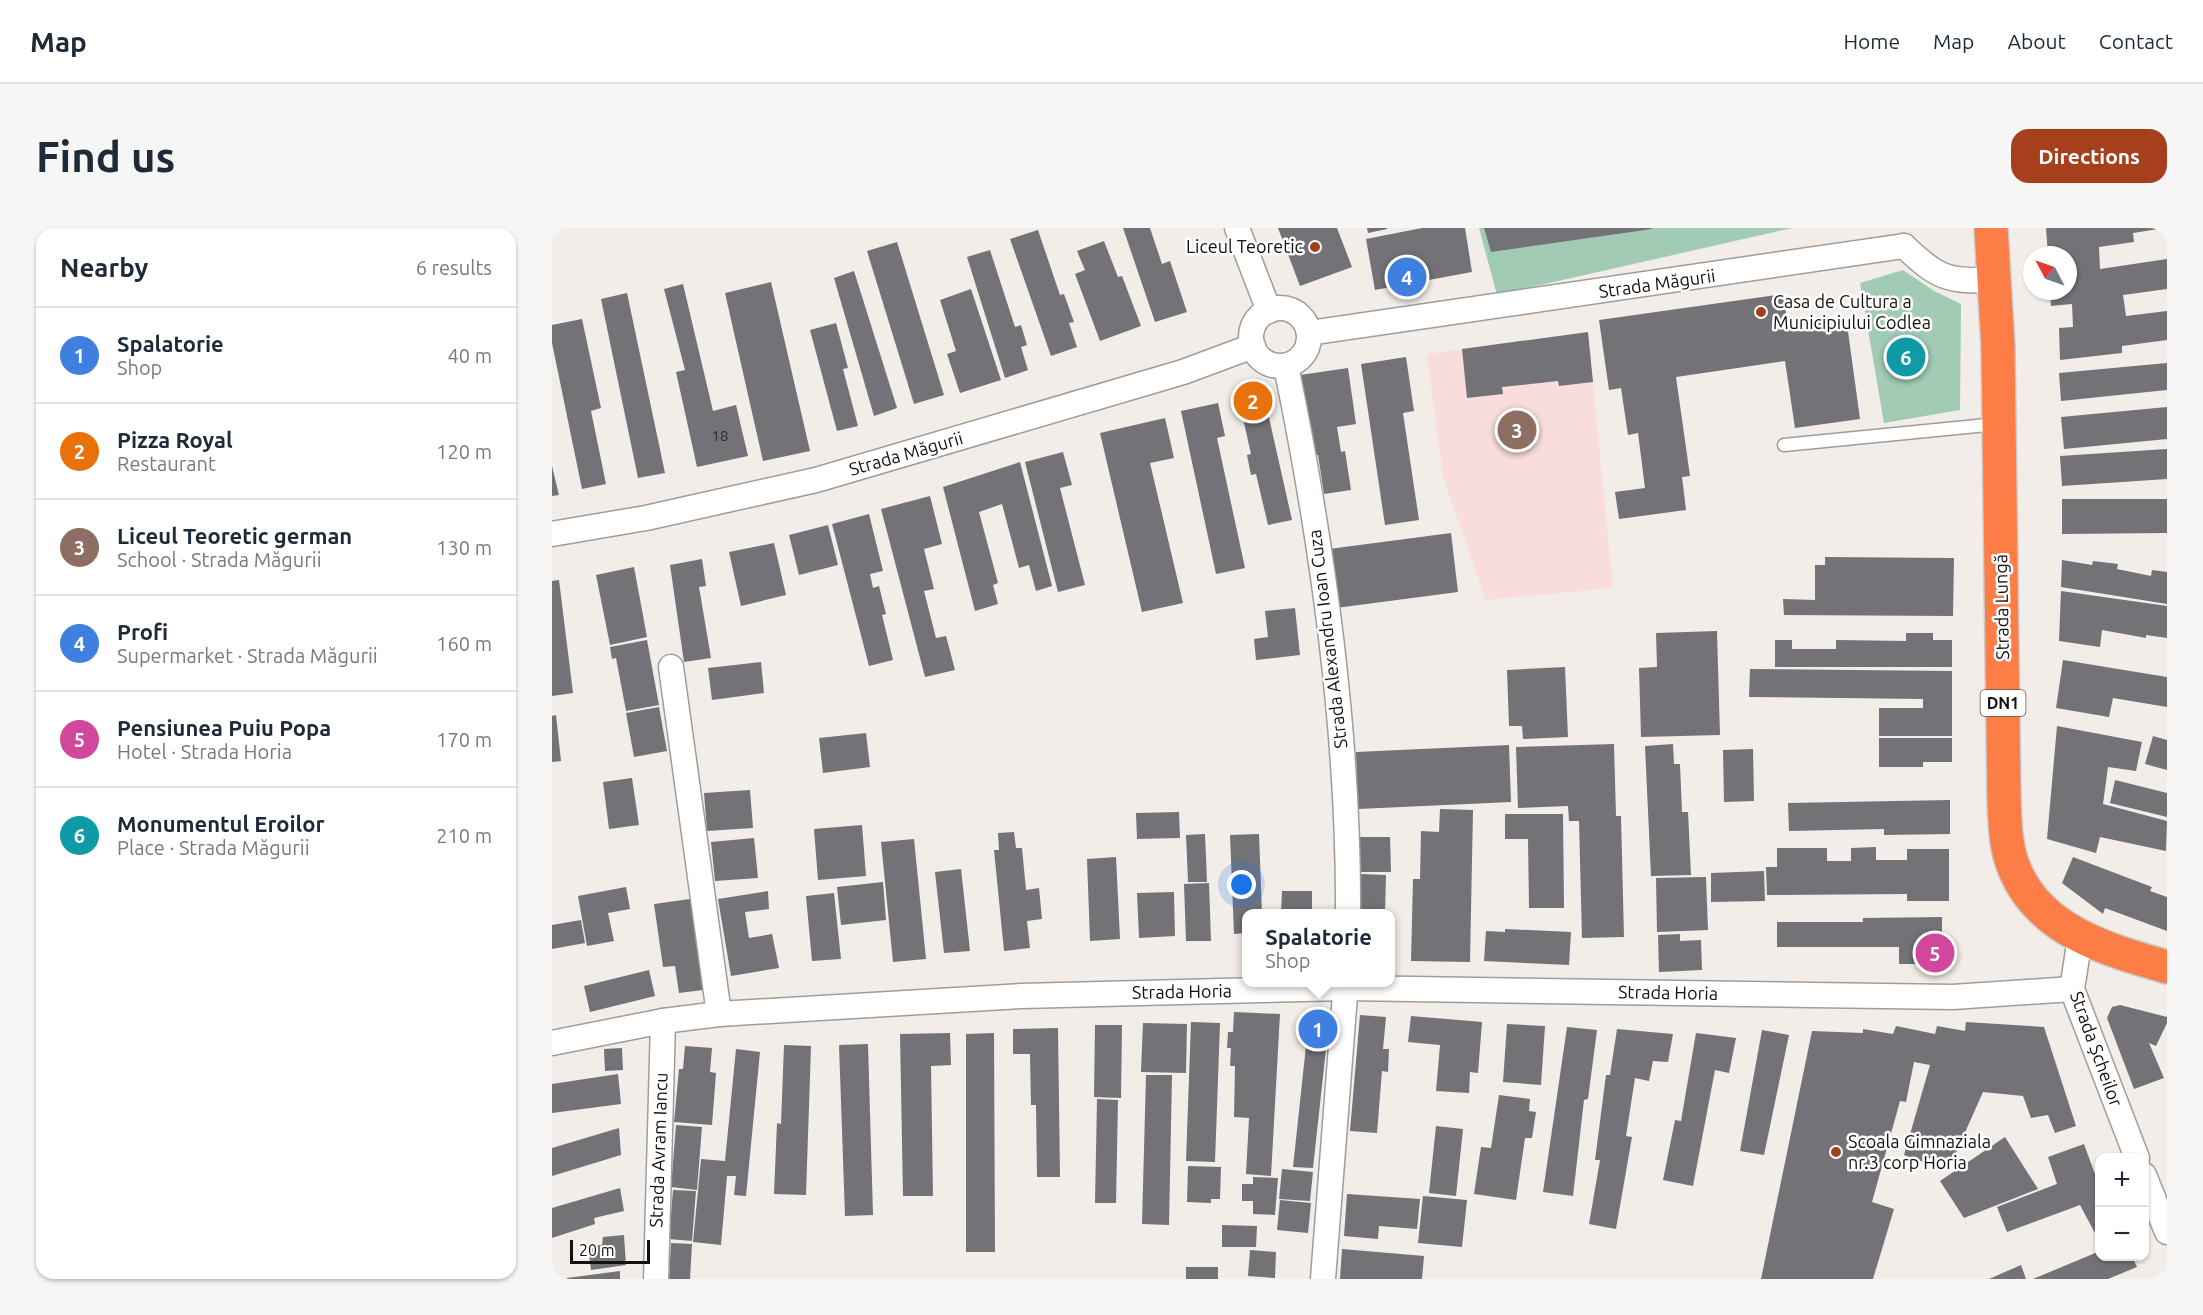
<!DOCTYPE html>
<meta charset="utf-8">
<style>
body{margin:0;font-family:Ubuntu,sans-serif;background:#f6f6f7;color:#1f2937}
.controls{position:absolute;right:18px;bottom:18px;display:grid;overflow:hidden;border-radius:12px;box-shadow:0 2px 4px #0004}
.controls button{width:54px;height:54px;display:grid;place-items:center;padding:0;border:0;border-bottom:2px solid #e0e1e3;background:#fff;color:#1f2937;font:30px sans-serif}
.compass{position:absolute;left:1471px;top:18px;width:54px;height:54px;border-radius:50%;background:#fff;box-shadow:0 2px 4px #0004;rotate:311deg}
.scale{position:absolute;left:18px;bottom:15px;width:80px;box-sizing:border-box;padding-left:6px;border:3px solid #13110f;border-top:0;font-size:16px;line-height:21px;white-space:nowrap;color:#13110f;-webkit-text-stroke:4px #fff;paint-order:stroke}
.you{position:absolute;left:690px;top:657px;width:21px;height:21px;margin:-15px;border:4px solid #fff;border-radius:50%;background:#1a73e8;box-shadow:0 0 0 9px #1a73e833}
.badge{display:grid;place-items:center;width:39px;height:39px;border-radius:50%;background:#a63f1c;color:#fff;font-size:20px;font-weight:700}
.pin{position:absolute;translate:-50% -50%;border:3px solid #fff;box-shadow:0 2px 6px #0006}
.popup{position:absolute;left:690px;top:681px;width:153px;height:78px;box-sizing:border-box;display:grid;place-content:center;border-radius:12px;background:#fff;filter:drop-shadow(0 2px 4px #0005);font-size:20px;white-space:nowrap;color:#747a83}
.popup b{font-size:22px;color:#1f2937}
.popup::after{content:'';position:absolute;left:50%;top:100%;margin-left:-12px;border:12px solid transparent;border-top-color:#fff}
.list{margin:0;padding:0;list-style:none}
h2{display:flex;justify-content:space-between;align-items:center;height:78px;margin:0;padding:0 24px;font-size:26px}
h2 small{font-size:20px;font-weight:400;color:#747a83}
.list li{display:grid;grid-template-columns:39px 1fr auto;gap:18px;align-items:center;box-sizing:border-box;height:96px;padding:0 24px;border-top:2px solid #e0e1e3}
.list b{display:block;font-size:22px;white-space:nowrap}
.list p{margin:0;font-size:20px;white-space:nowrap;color:#747a83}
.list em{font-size:20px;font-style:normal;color:#747a83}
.map{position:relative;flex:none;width:1615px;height:1051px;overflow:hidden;border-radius:18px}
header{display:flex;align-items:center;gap:36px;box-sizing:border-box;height:84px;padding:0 30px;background:#fff;border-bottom:2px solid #e0e1e3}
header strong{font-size:28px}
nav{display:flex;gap:33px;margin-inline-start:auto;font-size:21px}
.intro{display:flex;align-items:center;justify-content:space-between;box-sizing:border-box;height:144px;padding:0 36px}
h1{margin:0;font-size:42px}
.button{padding:15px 27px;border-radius:18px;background:#a63f1c;color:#fff;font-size:21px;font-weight:700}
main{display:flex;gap:36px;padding:0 36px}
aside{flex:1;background:#fff;border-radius:18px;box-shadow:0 2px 4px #0004}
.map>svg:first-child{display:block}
.education{fill:#f8dddc}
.green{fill:#a2cbb6}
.building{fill:#727277}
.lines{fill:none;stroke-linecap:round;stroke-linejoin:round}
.lane-casing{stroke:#a19c98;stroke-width:15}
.street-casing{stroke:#a19c98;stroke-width:27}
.highway-casing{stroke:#cbcbca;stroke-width:36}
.lane{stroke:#fff;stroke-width:12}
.street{stroke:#fff;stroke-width:24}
.highway{stroke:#fd7d47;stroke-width:33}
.poi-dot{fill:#a63f1c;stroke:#fff;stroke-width:2}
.labels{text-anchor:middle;stroke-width:5;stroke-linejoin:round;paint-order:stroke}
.number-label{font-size:15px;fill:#2b2929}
.shield{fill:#fff;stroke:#5a5857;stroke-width:1.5}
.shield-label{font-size:16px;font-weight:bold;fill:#13110f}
.poi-label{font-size:18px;fill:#13110f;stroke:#fff;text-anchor:start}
.street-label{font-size:18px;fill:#13110f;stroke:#fff}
</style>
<header>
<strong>Map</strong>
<nav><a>Home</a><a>Map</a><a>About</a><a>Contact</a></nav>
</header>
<div class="intro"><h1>Find us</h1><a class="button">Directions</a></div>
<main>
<aside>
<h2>Nearby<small>6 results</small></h2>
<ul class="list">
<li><span class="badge" style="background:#3f7fe0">1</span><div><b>Spalatorie</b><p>Shop</p></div><em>40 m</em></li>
<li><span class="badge" style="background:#e8710a">2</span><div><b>Pizza Royal</b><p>Restaurant</p></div><em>120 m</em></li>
<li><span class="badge" style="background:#8d6e63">3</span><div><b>Liceul Teoretic german</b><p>School · Strada Măgurii</p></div><em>130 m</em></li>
<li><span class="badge" style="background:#3f7fe0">4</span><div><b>Profi</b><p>Supermarket · Strada Măgurii</p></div><em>160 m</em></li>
<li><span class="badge" style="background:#d1479c">5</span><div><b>Pensiunea Puiu Popa</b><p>Hotel · Strada Horia</p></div><em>170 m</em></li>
<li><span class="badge" style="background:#0f9aa8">6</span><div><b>Monumentul Eroilor</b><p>Place · Strada Măgurii</p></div><em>210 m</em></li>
</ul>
</aside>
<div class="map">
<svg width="1615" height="1051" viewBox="0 0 1615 1051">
<rect width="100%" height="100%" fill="#f2ede8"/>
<!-- education -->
<polygon class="education" points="1036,104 1061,360 934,372 891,250 875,126"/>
<!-- green -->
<g class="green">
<polygon points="927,0 1240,0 945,67"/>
<polygon points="1351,42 1382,63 1409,76 1408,182 1332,195 1308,55"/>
</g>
<!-- building -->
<g class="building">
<polygon points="571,0 598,0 610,36 618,33 635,84 603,94"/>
<polygon points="726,0 785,0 800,39 748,58"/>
<polygon points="815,0 835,0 835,1 816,5"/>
<polygon points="870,0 913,0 920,44 823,62 814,11"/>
<polygon points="932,0 1099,0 1100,1 939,24"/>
<polygon points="1494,0 1613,0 1581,5 1582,14 1547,19 1548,41 1615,31 1615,61 1571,67 1574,88 1615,83 1615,112 1570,118 1570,125 1508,132 1507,100 1521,99 1520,76 1499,78 1498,63 1516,63 1516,27 1496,27"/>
<polygon points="486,2 508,67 512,66 522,94 517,95 525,119 499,128 458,11"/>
<polygon points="552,13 566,49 570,48 589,98 548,113 523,46 533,42 525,23"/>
<polygon points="345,14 392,167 362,176 315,23"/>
<polygon points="438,22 463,99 469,97 475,117 469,119 476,142 453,150 415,29"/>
<polygon points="302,43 345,180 322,188 282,50"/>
<polygon points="219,54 258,223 211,233 173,65"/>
<polygon points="131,56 161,183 184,177 196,228 145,239 124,144 133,142 112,61"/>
<polygon points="419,61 449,152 408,165 395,126 404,123 388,72"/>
<polygon points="75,65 113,245 86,250 49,71"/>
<polygon points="1231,66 1236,98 1294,89 1308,191 1243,200 1233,133 1124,149 1138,248 1130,249 1134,282 1067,291 1063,264 1093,260 1086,205 1076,207 1069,160 1057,162 1047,92"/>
<polygon points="30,91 49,180 39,183 54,256 30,261 0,115 0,97"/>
<polygon points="284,95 296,140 291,141 306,198 285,203 258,102"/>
<polygon points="1036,104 1041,154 1007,158 1006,153 950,159 951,166 915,170 910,121"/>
<polygon points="854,129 862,183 851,185 867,292 833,297 809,136"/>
<polygon points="1615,135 1615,162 1509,173 1507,145"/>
<polygon points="796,140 804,196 785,199 789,224 793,223 799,262 772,266 766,227 760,228 748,147"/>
<polygon points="711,163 740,292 716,297 704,246 699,247 695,227 699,226 686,168"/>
<polygon points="666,175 673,208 665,210 693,340 664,346 629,183"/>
<polygon points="1615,179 1615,211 1512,221 1509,189"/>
<polygon points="613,190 622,230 598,235 631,375 590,384 548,205"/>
<polygon points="1615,221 1615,251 1510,258 1508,228"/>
<polygon points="511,224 520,257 508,260 533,357 506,364 473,234"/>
<polygon points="468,234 500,358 484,363 477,337 467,340 450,276 427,284 446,355 441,357 446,376 423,383 391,259"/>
<polygon points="0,238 7,267 0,268"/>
<polygon points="378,268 390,316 372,321 382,361 372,363 384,410 394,408 403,442 373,449 329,281"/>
<polygon points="1510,271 1615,271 1615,305 1510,306"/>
<polygon points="317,286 331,343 318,346 321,360 327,358 334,386 330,387 341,432 317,438 280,296"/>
<polygon points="276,297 286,337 247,347 237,307"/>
<polygon points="899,305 906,364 784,380 777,321"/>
<polygon points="222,315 234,367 189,378 177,324"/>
<polygon points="1273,329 1402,330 1401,388 1232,387 1231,371 1263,372 1263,337 1273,337"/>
<polygon points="150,331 154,358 147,359 159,430 132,434 118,337"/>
<polygon points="1510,332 1540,337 1541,333 1566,336 1565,341 1599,348 1600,342 1615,344 1615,376 1509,359"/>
<polygon points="82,339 95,409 58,417 44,347"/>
<polygon points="7,352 21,465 0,468 0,353"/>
<polygon points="1509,363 1615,378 1615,410 1594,407 1594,410 1550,402 1548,419 1507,413"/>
<polygon points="743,380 748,427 704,432 702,411 716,409 713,383"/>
<polygon points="1165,403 1168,507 1089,509 1087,440 1105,439 1104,405"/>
<polygon points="1354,405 1381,405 1381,412 1400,412 1400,439 1223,439 1223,412 1240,412 1240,421 1284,421 1284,412 1354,413"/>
<polygon points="95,412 107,477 74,483 64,430 60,431 58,419"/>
<polygon points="1511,432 1615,449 1615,479 1561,470 1557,489 1504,480"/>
<polygon points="209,434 212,465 160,472 156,440"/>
<polygon points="1013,439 1016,509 971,511 970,498 957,498 955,442"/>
<polygon points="1198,441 1400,443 1400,508 1327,508 1327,480 1371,480 1371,471 1197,469"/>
<polygon points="107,479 115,523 82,529 74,485"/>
<polygon points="4,487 9,533 0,534 0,488"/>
<polygon points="1505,498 1590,514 1584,543 1556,539 1551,576 1615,593 1614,623 1548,609 1544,625 1495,611"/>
<polygon points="314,505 318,539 271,545 267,510"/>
<polygon points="1601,508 1615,512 1615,542 1593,536"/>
<polygon points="1327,510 1400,510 1400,534 1371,534 1371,539 1327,539"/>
<polygon points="1062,516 1064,588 1069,588 1072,709 1030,710 1027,593 1017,593 1016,578 966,580 964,519"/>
<polygon points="1121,516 1122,536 1128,536 1130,584 1136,584 1139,647 1099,648 1093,518"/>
<polygon points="957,517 959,574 806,581 804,524"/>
<polygon points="1201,521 1202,573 1172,574 1171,522"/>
<polygon points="80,550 87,597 57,601 51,554"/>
<polygon points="1563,552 1615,565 1615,589 1558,575"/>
<polygon points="198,562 201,600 155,603 152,565"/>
<polygon points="1398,572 1398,606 1332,607 1332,601 1237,603 1236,575"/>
<polygon points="888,581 921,582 918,734 859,733 861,651 868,651 869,603 887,604"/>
<polygon points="627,584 628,610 585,611 584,585"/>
<polygon points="953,586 1011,586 1012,680 977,680 976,611 953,611"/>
<polygon points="310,597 314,648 266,652 262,601"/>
<polygon points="462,604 464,620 470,620 474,662 487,660 490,691 475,693 478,720 452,723 442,622 447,622 446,605"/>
<polygon points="653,606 655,654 636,654 634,607"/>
<polygon points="707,606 710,686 694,686 694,705 682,706 678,607"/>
<polygon points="807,609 838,609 839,644 807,644"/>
<polygon points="202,610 206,650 163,653 159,614"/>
<polygon points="362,611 374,731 341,734 329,614"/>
<polygon points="1324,619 1324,632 1355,632 1355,621 1397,621 1397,673 1355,673 1355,666 1215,667 1214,639 1225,639 1225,620 1275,620 1275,633 1299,633 1299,620"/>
<polygon points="564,629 568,711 538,713 535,631"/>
<polygon points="1521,629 1600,659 1598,663 1615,669 1615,703 1553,680 1551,686 1510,655"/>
<polygon points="409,641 418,723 392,725 383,644"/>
<polygon points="1212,643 1213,673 1159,674 1159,645"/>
<polygon points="809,646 834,647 833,686 808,686"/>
<polygon points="1154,649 1156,702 1105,704 1104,650"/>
<polygon points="331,654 334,692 289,697 285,659"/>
<polygon points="657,655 659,713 634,713 632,656"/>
<polygon points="74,659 78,681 56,685 62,713 35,718 26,668"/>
<polygon points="216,663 217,681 193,684 197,710 220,706 227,740 179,748 166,671"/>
<polygon points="730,663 760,663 760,686 729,686"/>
<polygon points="622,664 623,708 587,710 585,665"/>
<polygon points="282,665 289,731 260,733 254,668"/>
<polygon points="138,671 151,762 127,765 123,738 111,739 102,676"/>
<polygon points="1390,689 1390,736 1347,736 1347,719 1225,719 1225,694 1311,694 1311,690"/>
<polygon points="29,692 33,715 0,721 0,697"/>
<polygon points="953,701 1019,704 1017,737 932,733 934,703 953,704"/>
<polygon points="1128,706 1128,713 1149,712 1150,742 1107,744 1106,707"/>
<polygon points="97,742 103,768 38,784 32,758"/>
<polygon points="1568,777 1615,789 1615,795 1604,818 1597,815 1612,850 1582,861 1555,790 1560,779"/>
<polygon points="682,784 728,786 719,948 694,946 697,890 682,889 683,838 678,838 679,820 675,820 676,804 681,804"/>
<polygon points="808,787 834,789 831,821 837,821 836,844 830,843 825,905 798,903"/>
<polygon points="756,788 778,790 775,817 754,815"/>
<polygon points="859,788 930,794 926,845 918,844 917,865 884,863 888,817 856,814"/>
<polygon points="639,794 668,795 663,934 634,933"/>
<polygon points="1414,794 1492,799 1524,898 1503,905 1496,887 1479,890 1471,868 1431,864 1399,936 1373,929 1371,934 1352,927 1378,837 1362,834 1354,874 1348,873 1320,974 1342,981 1321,1051 1209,1051 1260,803 1311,805 1311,801 1341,806 1344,798 1383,806 1385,798 1413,803"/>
<polygon points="591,795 635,796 634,845 589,844"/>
<polygon points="955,796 993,798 989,857 951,854"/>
<polygon points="543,797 570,797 569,870 542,869"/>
<polygon points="1015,799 1045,802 1036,871 1032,872 1021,968 991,964"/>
<polygon points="506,800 508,949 485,949 484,877 479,877 478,826 461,826 461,801"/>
<polygon points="1065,801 1121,806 1116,834 1101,833 1097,853 1083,850 1074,908 1080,909 1064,1001 1037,996 1048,932 1043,932 1054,847 1058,847"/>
<polygon points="1210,802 1237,807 1212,927 1188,923"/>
<polygon points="398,805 399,837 379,838 381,968 351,968 348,806"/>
<polygon points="442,805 443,1024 414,1024 414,806"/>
<polygon points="1144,805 1184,810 1177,845 1163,842 1141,958 1111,952 1123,892 1129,893"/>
<polygon points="316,816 321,987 293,988 287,817"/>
<polygon points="232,817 259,818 254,967 222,966 225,895 229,896"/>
<polygon points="133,818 160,820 158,844 164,845 160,897 122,894 127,841 131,841"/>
<polygon points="754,818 774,821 761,940 741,939"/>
<polygon points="70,820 71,842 53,843 52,821"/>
<polygon points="184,821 208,824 194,968 182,967 184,948 175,948 169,1017 141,1014 149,931 173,933"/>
<polygon points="66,846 69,876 0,885 0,856"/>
<polygon points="594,847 620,847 617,997 590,996"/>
<polygon points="947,867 978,871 977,883 984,884 980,910 973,910 964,972 922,966 929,919 939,920"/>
<polygon points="545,871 566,872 564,975 543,975"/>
<polygon points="124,897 150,899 145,962 119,959"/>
<polygon points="884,898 911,901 904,968 877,965"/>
<polygon points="67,900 69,927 0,948 0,920"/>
<polygon points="1453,909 1486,961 1412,990 1388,953"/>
<polygon points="1532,916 1548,960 1548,1008 1545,1009 1528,977 1455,1004 1445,979 1505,956 1496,929"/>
<polygon points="636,938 669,939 668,971 659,971 659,975 635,974"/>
<polygon points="730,941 761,944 758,973 727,971"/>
<polygon points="701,949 726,950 723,987 701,986 701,973 690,973 690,956 701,956"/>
<polygon points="68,960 72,983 42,990 43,996 0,1010 0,980"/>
<polygon points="121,962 144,963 140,1013 117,1011"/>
<polygon points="795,966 868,971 865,1001 827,998 826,1011 792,1008"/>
<polygon points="871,968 915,972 910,1019 866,1015"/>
<polygon points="728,972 759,975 756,1005 725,1002"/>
<polygon points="670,997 705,998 704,1019 670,1019"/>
<polygon points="72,1007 74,1037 39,1042 36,1018 50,1017 51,1009"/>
<polygon points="119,1015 140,1016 138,1051 117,1051"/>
<polygon points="790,1021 872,1028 870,1051 788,1051"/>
<polygon points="698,1022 724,1024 723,1050 696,1048"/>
<polygon points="1548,1023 1548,1028 1580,1028 1585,1039 1556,1051 1481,1051"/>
<polygon points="1469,1037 1474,1051 1437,1051"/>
<rect x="634" y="1039" width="32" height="12"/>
<polygon points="68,1043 68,1051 15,1051 15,1050"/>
</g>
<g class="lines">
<defs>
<polyline id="lane" points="1232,217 1445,196"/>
<g id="street">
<polyline points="685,0 717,83"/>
<path d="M1352,18C1386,50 1395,54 1442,52"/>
<circle cx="728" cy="109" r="29"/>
<polyline points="757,105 1352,18"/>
<path d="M734,138C771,317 797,503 796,686"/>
<polyline points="0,306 94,290 264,252 631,144 701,118"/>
<polyline points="119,439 167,786"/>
<polyline points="1528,710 1520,761 1585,930"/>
<polyline points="0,815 111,793 167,786 469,768 794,760 1401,769 1520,761"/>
<polyline points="1592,947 1615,1004"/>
<polyline points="104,1051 111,793"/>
<polyline points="771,1051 794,754"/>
</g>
<path id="highway" d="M1439,0L1446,119L1452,571C1453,594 1453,618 1462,640C1487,703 1556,722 1615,739"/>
</defs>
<!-- lane casing -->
<use href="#lane" class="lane-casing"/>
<!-- street casing -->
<use href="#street" class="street-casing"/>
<!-- highway casing -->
<use href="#highway" class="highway-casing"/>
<!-- lane -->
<use href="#lane" class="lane"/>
<!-- street -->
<use href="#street" class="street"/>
<!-- highway -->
<use href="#highway" class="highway"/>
</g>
<!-- markers -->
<g class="poi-dot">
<circle cx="763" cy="19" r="6"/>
<circle cx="1209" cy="84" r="6"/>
<circle cx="1284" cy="924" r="6"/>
</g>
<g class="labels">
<!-- number labels -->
<g class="number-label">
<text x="168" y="213">18</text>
</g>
<!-- shield labels -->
<rect class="shield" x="1428.5" y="462" width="45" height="26" rx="4.5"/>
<g class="shield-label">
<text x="1451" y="481">DN1</text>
</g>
<!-- poi labels -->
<g class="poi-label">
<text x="751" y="25" text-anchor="end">Liceul Teoretic</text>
<text x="1221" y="80">Casa de Cultura a<tspan x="1221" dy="21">Municipiului Codlea</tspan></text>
<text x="1296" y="920">Scoala Gimnaziala<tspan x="1296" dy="21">nr.3 corp Horia</tspan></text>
</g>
<!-- street labels -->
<g class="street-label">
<text transform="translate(1105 56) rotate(-8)" y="6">Strada Măgurii</text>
<text transform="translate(354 226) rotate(-16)" y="6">Strada Măgurii</text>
<text transform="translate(1450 379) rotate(-91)" y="6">Strada Lungă</text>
<text transform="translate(776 411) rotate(-97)" y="6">Strada Alexandru Ioan Cuza</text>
<text transform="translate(630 764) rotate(-1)" y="6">Strada Horia</text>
<text transform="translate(1116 765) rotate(1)" y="6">Strada Horia</text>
<text transform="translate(1544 821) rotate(70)" y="6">Strada Șcheilor</text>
<text transform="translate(107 922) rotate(-88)" y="6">Strada Avram Iancu</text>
</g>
</g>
</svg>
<div class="controls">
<button>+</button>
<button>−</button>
</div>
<svg class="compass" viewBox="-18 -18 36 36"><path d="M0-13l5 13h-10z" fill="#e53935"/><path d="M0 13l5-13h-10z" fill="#747a83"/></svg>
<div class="scale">20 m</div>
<div class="you"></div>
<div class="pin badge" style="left:766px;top:801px;background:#3f7fe0">1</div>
<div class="popup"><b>Spalatorie</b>Shop</div>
<div class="pin badge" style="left:701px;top:173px;background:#e8710a">2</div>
<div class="pin badge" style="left:965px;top:202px;background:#8d6e63">3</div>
<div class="pin badge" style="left:855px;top:49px;background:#3f7fe0">4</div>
<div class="pin badge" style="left:1383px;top:725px;background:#d1479c">5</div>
<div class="pin badge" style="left:1354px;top:129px;background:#0f9aa8">6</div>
</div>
</main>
